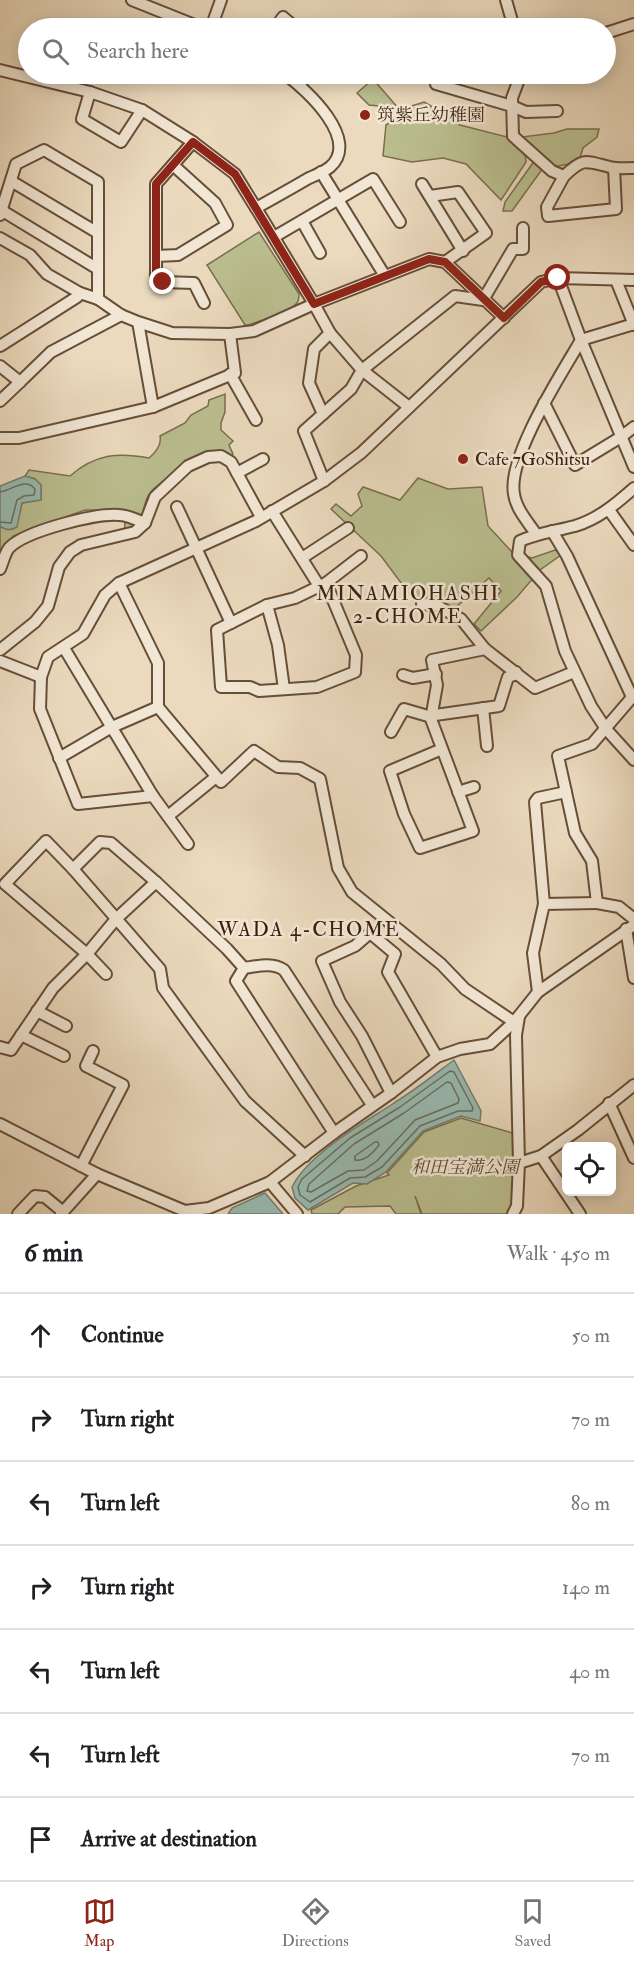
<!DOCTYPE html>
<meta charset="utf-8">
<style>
body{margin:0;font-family:"IM FELL Double Pica","Noto Serif JP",serif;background:#f6f6f6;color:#202124}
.controls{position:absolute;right:18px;bottom:18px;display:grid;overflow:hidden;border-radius:9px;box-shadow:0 3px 15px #0003}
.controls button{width:54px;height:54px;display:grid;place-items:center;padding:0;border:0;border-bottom:2px solid #e0e0e0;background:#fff;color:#202124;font:30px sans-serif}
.stop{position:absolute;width:18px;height:18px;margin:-14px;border:4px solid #8f2418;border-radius:50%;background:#fff}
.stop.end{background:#8f2418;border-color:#fff;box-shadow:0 2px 6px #0008}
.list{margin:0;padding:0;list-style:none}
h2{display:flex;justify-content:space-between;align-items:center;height:78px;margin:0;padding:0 24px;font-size:26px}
h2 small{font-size:20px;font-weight:400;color:#757577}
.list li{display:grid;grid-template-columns:39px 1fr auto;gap:18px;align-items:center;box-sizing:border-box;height:84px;padding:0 24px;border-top:2px solid #e0e0e0}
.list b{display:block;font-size:22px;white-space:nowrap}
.list em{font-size:20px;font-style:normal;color:#757577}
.icon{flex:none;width:33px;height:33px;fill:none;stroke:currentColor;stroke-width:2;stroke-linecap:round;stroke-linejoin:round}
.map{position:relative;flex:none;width:634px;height:1214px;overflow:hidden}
.search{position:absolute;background:#fff;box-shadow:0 3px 15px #0003;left:18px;right:18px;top:18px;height:66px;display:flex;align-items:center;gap:15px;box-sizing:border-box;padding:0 21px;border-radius:33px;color:#757577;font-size:22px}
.sheet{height:666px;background:#fff}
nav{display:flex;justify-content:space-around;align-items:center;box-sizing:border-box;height:84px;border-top:2px solid #e0e0e0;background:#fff;font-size:16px;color:#757577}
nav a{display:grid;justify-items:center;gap:3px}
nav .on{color:#8f2418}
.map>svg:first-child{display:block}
.green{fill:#babe8f;stroke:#7a6e4e;stroke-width:1.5}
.water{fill:#98bbb1;stroke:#737d6f;stroke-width:1.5}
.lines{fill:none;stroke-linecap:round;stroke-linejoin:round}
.shore{stroke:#6a6d5f;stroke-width:1.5}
.minor-casing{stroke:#674e39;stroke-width:14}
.minor{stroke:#f2e7d5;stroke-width:10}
.route{stroke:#8f2418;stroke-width:8}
.poi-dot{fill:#8f2418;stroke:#f2e7d5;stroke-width:2}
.labels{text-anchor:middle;stroke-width:5;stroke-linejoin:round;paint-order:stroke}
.poi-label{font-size:18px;fill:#3b1f0d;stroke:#f2e7d5;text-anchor:start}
.park-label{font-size:18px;font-style:italic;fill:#5b472e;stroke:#f2e7d5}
.neighbourhood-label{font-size:20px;letter-spacing:1.5px;fill:#3b1f0d;stroke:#f2e7d5}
</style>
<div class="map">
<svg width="634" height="1214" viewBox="0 0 634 1214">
<rect width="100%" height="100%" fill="#ebdabe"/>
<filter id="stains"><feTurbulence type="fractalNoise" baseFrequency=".00333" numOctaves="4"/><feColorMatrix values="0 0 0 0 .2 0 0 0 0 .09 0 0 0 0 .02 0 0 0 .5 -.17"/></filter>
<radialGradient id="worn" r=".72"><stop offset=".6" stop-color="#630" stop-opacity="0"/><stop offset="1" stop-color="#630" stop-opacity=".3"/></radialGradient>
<!-- green -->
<g class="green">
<polygon points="373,79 399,109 390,114 379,106 369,105 357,93"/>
<polygon points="424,102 431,106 430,113 460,125 511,138 525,153 526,162 501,200 466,164 443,158 412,162 383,156 386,125 404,114 405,108"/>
<polygon points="567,129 599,129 597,137 583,148 580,158 569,164 553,167 522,137 554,133"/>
<polygon points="535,160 543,168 512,211 503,211 505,202"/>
<path d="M259,232L299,294C299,297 299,300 297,303C290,312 260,321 248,325H245L207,265Z"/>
<path d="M225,394V412L221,423V430L233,441L229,445L233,454L230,456C207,441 185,463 168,477C163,482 154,487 150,493C140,506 148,524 125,529L124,510H85L13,536L0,561V526C6,530 10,531 16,527L22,503L41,499V485L35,479L25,476L29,470L70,476C95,454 118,452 149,458C156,452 162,445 160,436L185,423L191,415L208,406L209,400Z"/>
<polygon points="418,478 448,489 482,487 488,526 512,552 532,558 555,550 561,555 540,570 517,597 481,631 474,624 501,591 489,578 454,609 438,609 413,599 381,556 331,509 336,504 351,516 362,506 358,494 363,487 400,500"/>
<polygon points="461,1118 516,1134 514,1204 509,1214 422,1214 415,1196 421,1214 396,1214 390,1206 345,1207 338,1214 312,1214 311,1210 356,1186 389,1175 387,1173 424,1132"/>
</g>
<!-- water -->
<g class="water">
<path d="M25,476L35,479L41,485V500L22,503L17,527C10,531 6,530 0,526V486Z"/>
<path d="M454,1060L481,1111L480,1121L461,1116L423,1131L386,1172L367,1184L353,1183L308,1210L295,1198L292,1187C308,1154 364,1123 394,1103C415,1090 434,1075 454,1060Z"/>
<polygon points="265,1193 283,1214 228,1214 232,1208"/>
</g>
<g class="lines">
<!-- shore -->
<g class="shore">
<path d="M0,492C12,490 26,477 35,489L34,495L24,496L17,500L11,523L0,522"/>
<polygon points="450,1071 454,1072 473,1108 472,1111 458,1111 420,1126 382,1167 365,1177 350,1178 310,1202 300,1195 298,1187 302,1179 350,1138 400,1107"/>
<polygon points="447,1082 451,1083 459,1099 458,1103 415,1120 377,1161 364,1170 348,1171 311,1192 307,1191 309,1184 354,1144 404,1113"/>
<path d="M375,1142H378L379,1145C373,1153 365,1162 355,1160V1156Z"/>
</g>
<defs>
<g id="minor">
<polyline points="132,0 202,28"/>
<polyline points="506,0 514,28"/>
<polyline points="211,28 221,0"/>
<polyline points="275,28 283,17 296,28"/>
<polyline points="606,33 634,24"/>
<path d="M0,70L90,92L142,110L193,142L235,174L256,208C274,198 292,188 309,178C316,175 324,172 330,167C361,140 307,90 285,74"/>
<path d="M521,74L512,98L513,136L552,171L564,176C584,157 585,161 610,167C618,169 626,168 634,168"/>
<polyline points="300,84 308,74"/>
<polyline points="436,84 512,106 526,112 557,111"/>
<polyline points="90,92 82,119 121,142 142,110"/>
<polyline points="193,142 156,184 156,278 163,282 194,283 204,303"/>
<polyline points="321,172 385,276"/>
<polyline points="564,176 547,207 548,216 616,209 614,168"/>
<polyline points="11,181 98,233"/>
<polyline points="422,184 463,251"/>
<polyline points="430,196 458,192 486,233 445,262"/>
<polyline points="256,208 314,304 429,259 445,262 504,318"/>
<polyline points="1,210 98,269"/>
<polyline points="0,215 16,164 44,150 98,182 98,299 80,293 47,274 30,255 0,238"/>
<polyline points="302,221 320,253"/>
<polyline points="274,237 373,179 400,222"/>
<polyline points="156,256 178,255 227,225 215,203 173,165"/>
<polyline points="558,278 581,340 634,467"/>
<polyline points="616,280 634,325"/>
<polyline points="121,315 138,322 153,407 235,373 230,334 172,333 138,322"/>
<polyline points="230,334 254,331 314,304 330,333 362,370 409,407"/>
<polyline points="0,346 77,297 80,293"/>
<polyline points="0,366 20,382 51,352 121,315 98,299"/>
<polyline points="230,374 256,420"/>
<polyline points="0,401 20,382"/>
<polyline points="544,403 575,465 621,437 634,427"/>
<polyline points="323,414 309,383 314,349 330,333"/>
<polyline points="0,438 19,438 153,407"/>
<polyline points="237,473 263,459"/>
<polyline points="324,481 304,431 351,389 362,370 455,296 483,300 513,249 523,249 523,228"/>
<path d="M634,488C616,504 598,519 575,526C556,531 538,533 520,541L518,555L546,586L565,651L591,706L606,729L634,760"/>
<polyline points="177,507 231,623"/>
<polyline points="609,510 634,545"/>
<polyline points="272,511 319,586"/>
<polyline points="552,531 567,556 632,697"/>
<path d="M536,534C528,522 516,509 514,494C507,457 562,373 581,340L634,324"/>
<polyline points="302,558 348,528"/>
<path d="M0,569C3,562 5,553 9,548C25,531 96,513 119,515C127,515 137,520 145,523"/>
<polyline points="119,583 158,663 158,707 221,782 254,751 278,767 300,768 320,779 338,868 352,892 441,964 465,989 514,1022"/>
<polyline points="422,604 436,605 461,619 485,649 535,688 574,672"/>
<polyline points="267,605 217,630 221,687 250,687 259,691 317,687 355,672 356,655 326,583"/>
<polyline points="64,648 153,796 188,844"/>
<polyline points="0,650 35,622 48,606 59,567 70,552 81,545 135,532 145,523 155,497 188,466 208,457 221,456 231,462 261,517"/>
<polyline points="0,661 41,677"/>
<polyline points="403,675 413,678 436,674"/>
<polyline points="284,689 278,645 267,605 295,598 326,583 361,556"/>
<polyline points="634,695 592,744 558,756 575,833 592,861 597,903 619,907 634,919"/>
<polyline points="483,708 487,746"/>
<polyline points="391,732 404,709 428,716 499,706 508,677 514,675 516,672"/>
<polyline points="442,749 390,771 404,814 420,848 473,831 431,719 437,685 432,660 485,649"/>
<polyline points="59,758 112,727 158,707"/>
<polyline points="458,792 474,787"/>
<polyline points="153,796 78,804 40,709 41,677 48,657 83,634 105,595 119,583 256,521 324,481 361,453 541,282 558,278 634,280"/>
<polyline points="168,816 216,777"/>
<polyline points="73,869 160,969 163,988 245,1101 305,1156"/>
<polyline points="544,904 535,802 538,798 566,792"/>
<polyline points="626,929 634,978"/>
<polyline points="244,968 236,981 334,1133"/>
<polyline points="106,974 87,954 5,884 46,841 73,869 100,842 111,843 156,882"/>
<polyline points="538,992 533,953 544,904 597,903"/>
<polyline points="37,1011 66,1026"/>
<polyline points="21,1035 64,1056"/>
<path d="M0,1047L11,1050L53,988L87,954L116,919L156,882L227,949L244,968C258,966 272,962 284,970L372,1105"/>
<polyline points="391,1093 362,1036 340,1002 322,961 355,946 370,933 395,954 388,972 437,1057"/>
<polyline points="609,1103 634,1158"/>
<polyline points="0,1124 97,1174 185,1211 209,1208 270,1182 334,1133 391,1093 437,1057 460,1049 490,1044 514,1022 538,992 634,925"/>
<polyline points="541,1156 580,1214"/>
<polyline points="519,1163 541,1156 578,1130 634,1085"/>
<polyline points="81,1166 123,1085 86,1066 93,1051"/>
<polyline points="270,1182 297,1214"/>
<polyline points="18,1214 35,1196 45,1197 62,1211"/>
<polyline points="61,1214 97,1174"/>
<polyline points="513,1214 517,1206 519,1163 516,1035 519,1017"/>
</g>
</defs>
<!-- minor casing -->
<use href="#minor" class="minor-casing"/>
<!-- minor -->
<use href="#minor" class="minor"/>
</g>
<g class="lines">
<!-- route -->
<polyline class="route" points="163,282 156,278 156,184 193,142 235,174 314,304 429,259 445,262 504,318 541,282 558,278"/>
</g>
<!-- markers -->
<g class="poi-dot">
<circle cx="365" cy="115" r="6"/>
<circle cx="463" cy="459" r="6"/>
</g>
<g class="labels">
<!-- poi labels -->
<g class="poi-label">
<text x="377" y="121">筑紫丘幼稚園</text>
<text x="475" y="465">Cafe 7GoShitsu</text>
</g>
<!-- park labels -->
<g class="park-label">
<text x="465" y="1173">和田宝満公園</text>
</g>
<!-- neighbourhood labels -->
<g class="neighbourhood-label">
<text x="408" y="600">MINAMIOHASHI<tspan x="408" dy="23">2-CHOME</tspan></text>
<text x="309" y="936">WADA 4-CHOME</text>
</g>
</g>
<rect width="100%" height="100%" filter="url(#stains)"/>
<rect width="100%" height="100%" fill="url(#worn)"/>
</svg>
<div class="controls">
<button><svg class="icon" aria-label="locate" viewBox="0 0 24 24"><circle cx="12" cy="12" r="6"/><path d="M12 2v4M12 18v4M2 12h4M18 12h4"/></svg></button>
</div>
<div class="stop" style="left:558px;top:278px"></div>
<div class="stop end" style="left:163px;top:282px"></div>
<div class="search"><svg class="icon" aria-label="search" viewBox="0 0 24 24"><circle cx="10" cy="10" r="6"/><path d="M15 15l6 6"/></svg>Search here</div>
</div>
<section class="sheet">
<h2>6 min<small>Walk · 450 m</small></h2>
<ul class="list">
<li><svg class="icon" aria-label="ahead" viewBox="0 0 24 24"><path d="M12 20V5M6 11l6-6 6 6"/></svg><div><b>Continue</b></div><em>50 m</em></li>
<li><svg class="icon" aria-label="right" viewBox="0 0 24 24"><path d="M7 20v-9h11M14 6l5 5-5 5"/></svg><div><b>Turn right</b></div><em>70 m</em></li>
<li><svg class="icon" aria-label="left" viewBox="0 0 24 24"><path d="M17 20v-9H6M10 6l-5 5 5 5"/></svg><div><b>Turn left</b></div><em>80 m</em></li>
<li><svg class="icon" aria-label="right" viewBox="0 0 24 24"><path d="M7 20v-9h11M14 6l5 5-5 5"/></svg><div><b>Turn right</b></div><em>140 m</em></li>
<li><svg class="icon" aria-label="left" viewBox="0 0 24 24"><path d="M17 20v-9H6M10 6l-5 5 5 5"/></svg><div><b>Turn left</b></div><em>40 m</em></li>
<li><svg class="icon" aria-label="left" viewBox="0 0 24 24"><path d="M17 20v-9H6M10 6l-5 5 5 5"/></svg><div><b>Turn left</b></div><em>70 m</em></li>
<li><svg class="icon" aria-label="arrive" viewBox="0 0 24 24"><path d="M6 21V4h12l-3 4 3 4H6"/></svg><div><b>Arrive at destination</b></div></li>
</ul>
</section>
<nav>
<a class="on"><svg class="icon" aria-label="map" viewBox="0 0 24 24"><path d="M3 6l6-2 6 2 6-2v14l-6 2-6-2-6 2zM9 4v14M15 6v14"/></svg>Map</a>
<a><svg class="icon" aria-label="directions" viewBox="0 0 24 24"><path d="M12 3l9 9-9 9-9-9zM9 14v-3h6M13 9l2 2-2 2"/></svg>Directions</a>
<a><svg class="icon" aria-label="saved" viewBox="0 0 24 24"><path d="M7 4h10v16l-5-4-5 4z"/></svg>Saved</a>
</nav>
